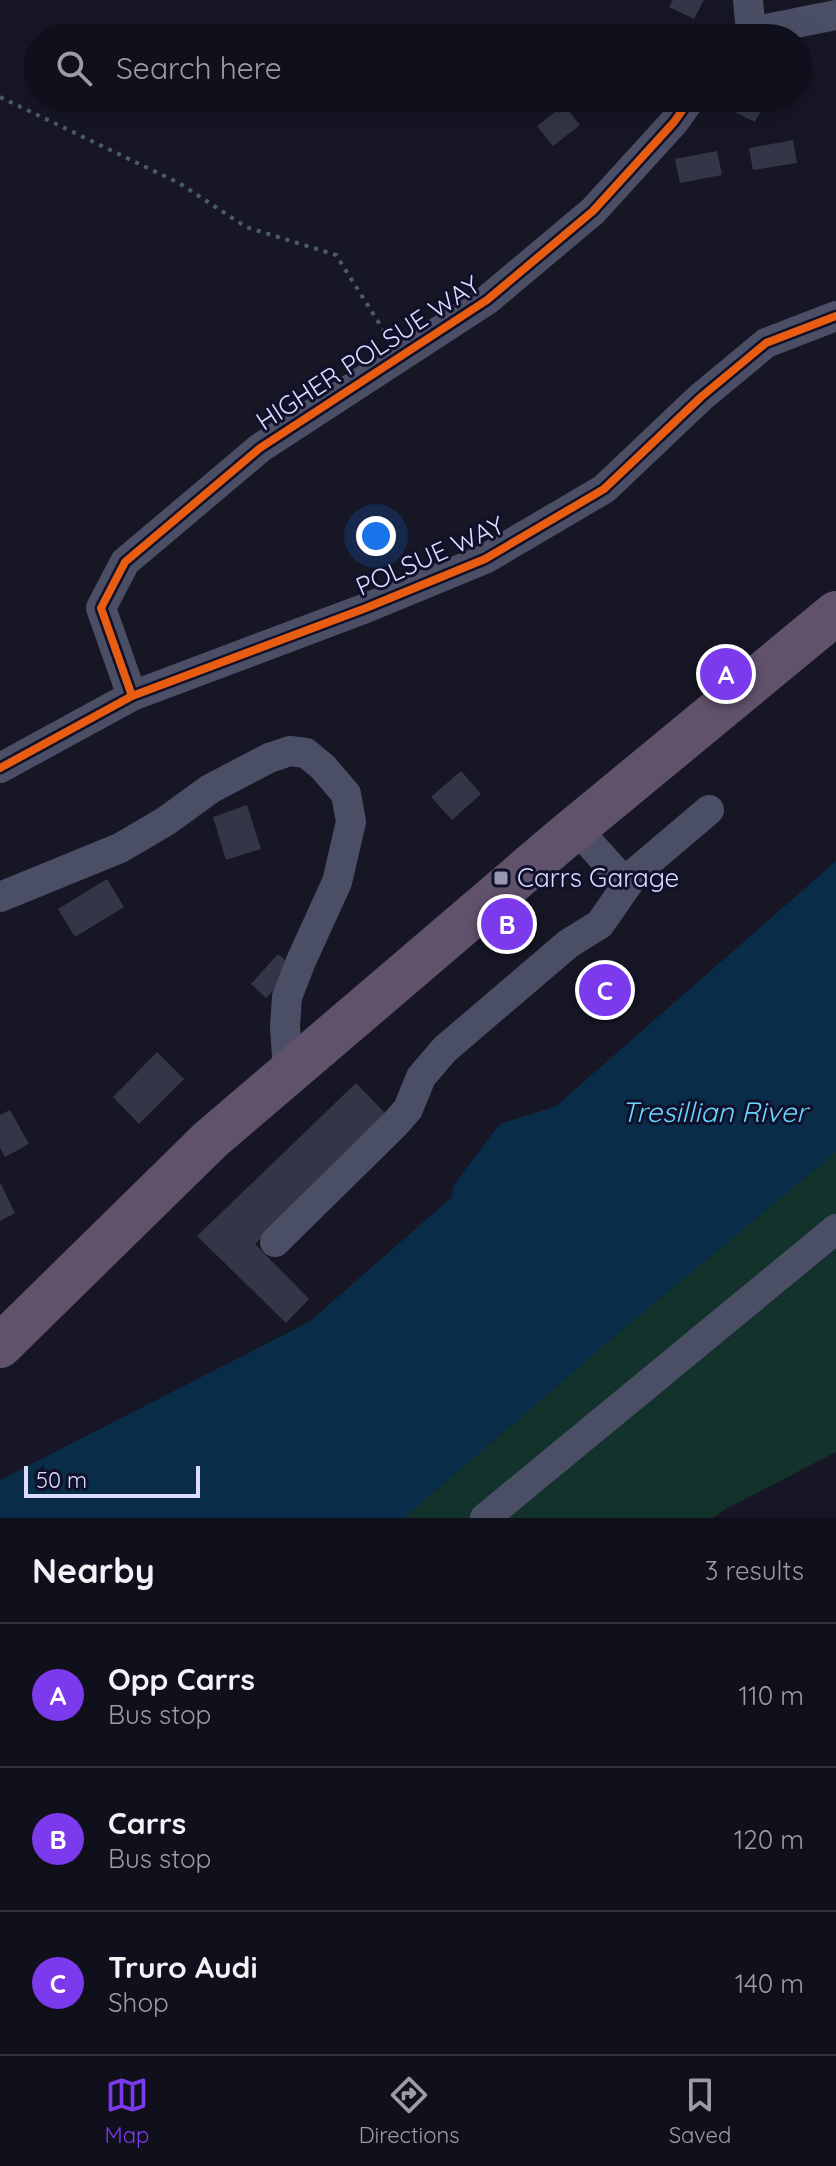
<!DOCTYPE html>
<style>
body{margin:0;font-family:Quicksand,sans-serif;background:#191925;color:#f1f3f6}
.scale{position:absolute;left:24px;bottom:20px;width:176px;box-sizing:border-box;padding-left:8px;border:4px solid #daddff;border-top:0;font-size:22px;line-height:28px;white-space:nowrap;color:#daddff;-webkit-text-stroke:6px #10102b;paint-order:stroke}
.you{position:absolute;left:376px;top:536px;width:28px;height:28px;margin:-20px;border:6px solid #fff;border-radius:50%;background:#1a73e8;box-shadow:0 0 0 12px #1a73e833}
.badge{display:grid;place-items:center;width:52px;height:52px;border-radius:50%;background:#7c3aed;color:#fff;font-size:26px;font-weight:700}
.pin{position:absolute;translate:-50% -50%;border:4px solid #fff;box-shadow:0 2px 8px #0006}
.list{margin:0;padding:0;list-style:none}
h2{display:flex;justify-content:space-between;align-items:center;height:104px;margin:0;padding:0 32px;font-size:34px}
h2 small{font-size:26px;font-weight:400;color:#9c9da3}
.list li{display:grid;grid-template-columns:52px 1fr auto;gap:24px;align-items:center;box-sizing:border-box;height:144px;padding:0 32px;border-top:2px solid #30303b}
.list b{display:block;font-size:30px;white-space:nowrap}
.list p{margin:0;font-size:26px;white-space:nowrap;color:#9c9da3}
.list em{font-size:26px;font-style:normal;color:#9c9da3}
.icon{flex:none;width:44px;height:44px;fill:none;stroke:currentColor;stroke-width:2;stroke-linecap:round;stroke-linejoin:round}
.map{position:relative;flex:none;width:836px;height:1518px;overflow:hidden}
.search{position:absolute;background:#10101c;box-shadow:0 8px 32px #0002;left:24px;right:24px;top:24px;height:88px;display:flex;align-items:center;gap:20px;box-sizing:border-box;padding:0 28px;border-radius:44px;color:#9c9da3;font-size:30px}
.sheet{height:536px;background:#10101c}
nav{display:flex;justify-content:space-around;align-items:center;box-sizing:border-box;height:112px;border-top:2px solid #30303b;background:#10101c;font-size:22px;color:#9c9da3}
nav a{display:grid;justify-items:center;gap:4px}
nav .on{color:#7c3aed}
.map>svg:first-child{display:block}
.green{fill:#13322c}
.water{fill:#092c48}
.lines{fill:none;stroke-linecap:round;stroke-linejoin:round}
.river{stroke:#092c48;stroke-width:42}
.building{fill:#343546}
.path{stroke:#495d67;stroke-width:4;stroke-dasharray:4 6;stroke-linecap:butt}
.minor{stroke:#4b4f66;stroke-width:30}
.highway{stroke:#61526c;stroke-width:44}
.cycleway-casing{stroke:#10102b;stroke-width:13}
.cycleway{stroke:#e95d12;stroke-width:8}
.poi-dot{fill:#9597b3;stroke:#10102b;stroke-width:3}
.labels{text-anchor:middle;stroke-width:6;stroke-linejoin:round;paint-order:stroke}
.street-label{font-size:26px;fill:#daddff;stroke:#10102b}
.poi-label{font-size:26px;fill:#daddff;stroke:#10102b;text-anchor:start}
.water-label{font-size:28px;font-style:italic;fill:#68d7ff;stroke:#10102b}
</style>
<div class="map">
<svg width="836" height="1518" viewBox="0 0 836 1518">
<rect width="100%" height="100%" fill="#161625"/>
<!-- green -->
<g class="green">
<polygon points="836,1097 836,1222 473,1518 326,1518"/>
<polygon points="836,1249 836,1452 724,1510 713,1518 508,1518"/>
</g>
<!-- water -->
<polygon class="water" points="836,861 836,1152 615,1336 404,1518 0,1518 0,1480 309,1322"/>
<g class="lines">
<!-- river -->
<polyline class="river" points="473,1194 512,1142 570,1124"/>
</g>
<!-- building -->
<g class="building">
<polygon points="673,0 704,0 694,19 669,7"/>
<polygon points="592,98 611,98 595,105"/>
<polygon points="742,98 768,98 755,122 735,112"/>
<polygon points="564,105 580,125 553,146 537,126"/>
<polygon points="793,140 797,163 753,170 749,148"/>
<polygon points="717,151 722,175 680,183 675,159"/>
<polygon points="461,771 481,794 452,820 431,797"/>
<polygon points="247,805 261,849 226,860 213,817"/>
<polygon points="107,879 124,907 75,937 58,909"/>
<polygon points="278,954 294,968 266,998 251,984"/>
<polygon points="157,1052 184,1079 139,1124 113,1097"/>
<polygon points="356,1083 388,1116 255,1244 309,1299 286,1323 197,1236"/>
<polygon points="10,1110 29,1144 5,1157 0,1148 0,1115"/>
<polygon points="0,1182 15,1213 0,1221"/>
</g>
<g class="lines">
<!-- path -->
<polyline class="path" points="0,97 179,183 246,227 336,255 386,334"/>
<!-- minor -->
<g class="minor">
<polyline points="751,32 836,15"/>
<polyline points="743,38 751,32 748,0"/>
<polyline points="132,696 101,608 125,562 260,448 487,300 593,211 674,122 691,98"/>
<polyline points="0,768 132,696 366,608 485,559 604,489 701,397 766,343 836,316"/>
<polyline points="576,828 627,885"/>
<polyline points="0,897 120,848 166,821 210,789 269,758 290,751 306,753 323,767 346,794 351,822 337,882 301,961 287,997 285,1026 288,1074"/>
<polyline points="275,1242 394,1125 408,1109 421,1077 445,1049 568,944 600,924 636,872 709,810"/>
<polyline points="485,1518 836,1229"/>
</g>
<!-- highway -->
<polyline class="highway" points="0,1346 210,1140 561,840 836,613"/>
<defs>
<g id="cycleway">
<polyline points="132,696 101,608 125,562 260,448 487,300 593,211 674,122 691,98"/>
<polyline points="0,768 132,696 366,608 485,559 604,489 701,397 766,343 836,316"/>
</g>
</defs>
<!-- cycleway casing -->
<use href="#cycleway" class="cycleway-casing"/>
<!-- cycleway -->
<use href="#cycleway" class="cycleway"/>
</g>
<!-- markers -->
<rect class="poi-dot" x="493" y="870" width="16" height="16" rx="4"/>
<g class="labels">
<!-- street labels -->
<g class="street-label">
<text transform="translate(368 353) rotate(-33)" y="9">HIGHER POLSUE WAY</text>
<text transform="translate(430 556) rotate(-24)" y="9">POLSUE WAY</text>
</g>
<!-- poi labels -->
<g class="poi-label">
<text x="517" y="887">Carrs Garage</text>
</g>
<!-- water labels -->
<g class="water-label">
<text x="714" y="1122">Tresillian River</text>
</g>
</g>
</svg>
<div class="scale">50 m</div>
<div class="you"></div>
<div class="pin badge" style="left:726px;top:674px">A</div>
<div class="pin badge" style="left:507px;top:924px">B</div>
<div class="pin badge" style="left:605px;top:990px">C</div>
<div class="search"><svg class="icon" aria-label="search" viewBox="0 0 24 24"><circle cx="10" cy="10" r="6"/><path d="M15 15l6 6"/></svg>Search here</div>
</div>
<section class="sheet">
<h2>Nearby<small>3 results</small></h2>
<ul class="list">
<li><span class="badge">A</span><div><b>Opp Carrs</b><p>Bus stop</p></div><em>110 m</em></li>
<li><span class="badge">B</span><div><b>Carrs</b><p>Bus stop</p></div><em>120 m</em></li>
<li><span class="badge">C</span><div><b>Truro Audi</b><p>Shop</p></div><em>140 m</em></li>
</ul>
</section>
<nav>
<a class="on"><svg class="icon" aria-label="map" viewBox="0 0 24 24"><path d="M3 6l6-2 6 2 6-2v14l-6 2-6-2-6 2zM9 4v14M15 6v14"/></svg>Map</a>
<a><svg class="icon" aria-label="directions" viewBox="0 0 24 24"><path d="M12 3l9 9-9 9-9-9zM9 14v-3h6M13 9l2 2-2 2"/></svg>Directions</a>
<a><svg class="icon" aria-label="saved" viewBox="0 0 24 24"><path d="M7 4h10v16l-5-4-5 4z"/></svg>Saved</a>
</nav>
